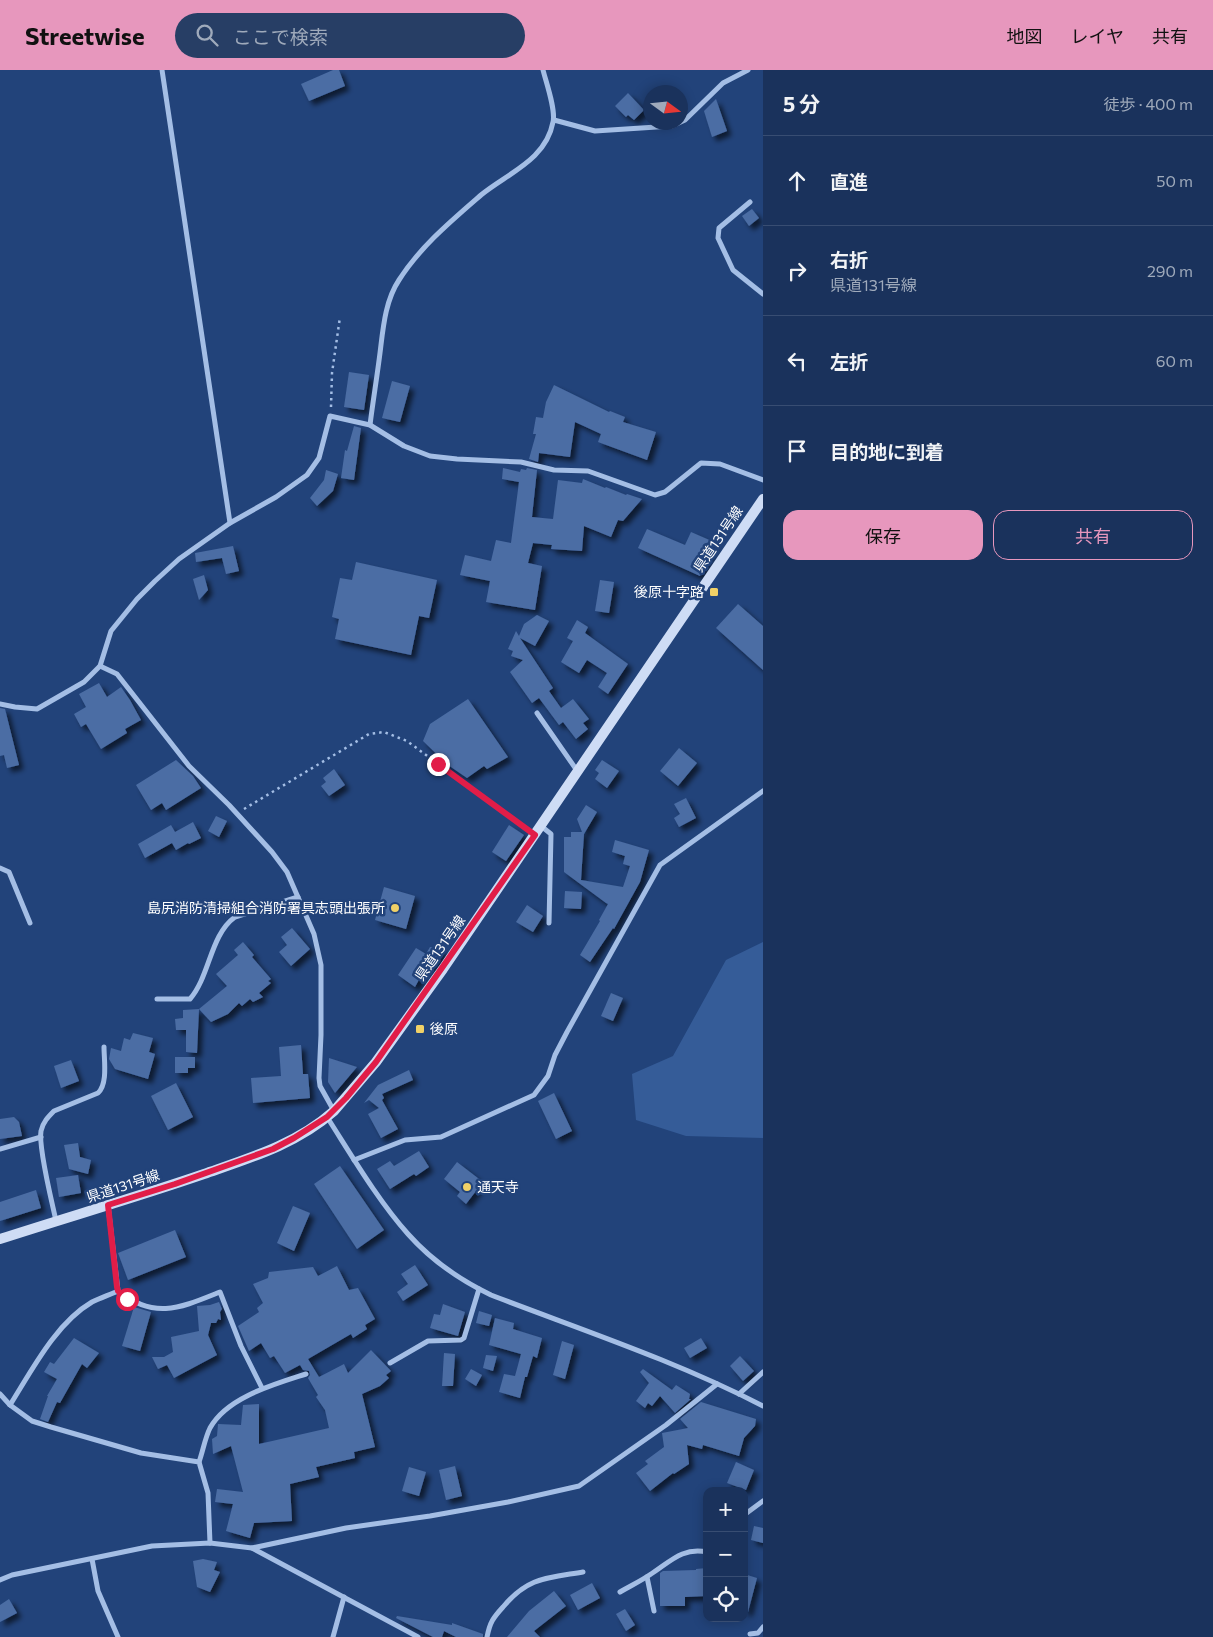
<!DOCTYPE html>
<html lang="ja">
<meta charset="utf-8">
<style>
body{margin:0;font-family:Commissioner,"Noto Sans JP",sans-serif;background:#273e65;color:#f1f3f6}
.controls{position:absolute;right:15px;bottom:15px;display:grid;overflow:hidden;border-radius:10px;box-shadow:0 2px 12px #0003}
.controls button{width:45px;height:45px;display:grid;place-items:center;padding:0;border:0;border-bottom:1px solid #384d72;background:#1a325c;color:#f1f3f6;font:25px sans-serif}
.compass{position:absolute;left:643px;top:15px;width:45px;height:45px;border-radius:50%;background:#1a325c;box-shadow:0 2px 12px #0003;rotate:105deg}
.stop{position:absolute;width:15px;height:15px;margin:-11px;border:4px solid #e11d48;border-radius:50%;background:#fff}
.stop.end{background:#e11d48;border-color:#fff;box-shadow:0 1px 5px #0008}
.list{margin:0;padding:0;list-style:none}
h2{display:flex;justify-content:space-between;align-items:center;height:65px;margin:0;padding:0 20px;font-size:21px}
h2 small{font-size:16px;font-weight:400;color:#9faabb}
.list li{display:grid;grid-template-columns:32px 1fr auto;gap:15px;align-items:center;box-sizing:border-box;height:90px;padding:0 20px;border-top:1px solid #384d72}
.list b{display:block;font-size:19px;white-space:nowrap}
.list p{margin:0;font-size:16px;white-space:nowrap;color:#9faabb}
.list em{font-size:16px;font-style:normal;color:#9faabb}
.actions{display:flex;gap:10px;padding:15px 20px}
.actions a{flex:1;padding:11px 0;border:1px solid #e797bd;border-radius:15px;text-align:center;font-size:18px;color:#e797bd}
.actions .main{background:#e797bd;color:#111}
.icon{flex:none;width:28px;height:28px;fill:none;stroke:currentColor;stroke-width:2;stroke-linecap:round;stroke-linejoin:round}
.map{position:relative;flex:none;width:763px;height:1567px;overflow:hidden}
header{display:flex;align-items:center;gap:30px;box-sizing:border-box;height:70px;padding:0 25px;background:#e797bd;color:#111}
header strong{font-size:24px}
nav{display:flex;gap:28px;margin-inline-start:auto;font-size:18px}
.search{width:350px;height:45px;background:#273e65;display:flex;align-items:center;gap:12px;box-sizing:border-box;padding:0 18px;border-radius:28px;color:#9faabb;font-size:19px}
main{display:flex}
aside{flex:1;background:#1a325c}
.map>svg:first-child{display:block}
.green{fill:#355c98}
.building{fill:#4b6da4;filter:url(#shadow)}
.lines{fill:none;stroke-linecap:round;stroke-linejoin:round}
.path{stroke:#a4bee5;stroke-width:2.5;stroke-dasharray:2.5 4;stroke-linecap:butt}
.street{stroke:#a4bee5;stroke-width:5}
.secondary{stroke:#cedcf5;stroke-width:10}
.route{stroke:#e11d48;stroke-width:6}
.poi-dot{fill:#f1d167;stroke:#22437a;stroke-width:2}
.labels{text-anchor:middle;stroke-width:5;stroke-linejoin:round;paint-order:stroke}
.street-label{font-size:14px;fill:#fff;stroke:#22437a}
.poi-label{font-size:14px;fill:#fff;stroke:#22437a;text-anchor:end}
</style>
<header>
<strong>Streetwise</strong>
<div class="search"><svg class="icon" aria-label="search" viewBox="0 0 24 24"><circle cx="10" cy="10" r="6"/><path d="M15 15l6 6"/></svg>ここで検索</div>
<nav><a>地図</a><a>レイヤ</a><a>共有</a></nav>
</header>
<main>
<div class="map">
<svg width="763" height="1567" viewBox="0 0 763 1567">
<defs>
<filter id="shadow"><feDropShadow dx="4.5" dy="4.5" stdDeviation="2.5" flood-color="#0009"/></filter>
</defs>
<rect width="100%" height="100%" fill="#22437a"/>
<!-- green -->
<polygon class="green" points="763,872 763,1068 686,1066 636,1050 632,1004 673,986 726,890"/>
<!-- building -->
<g class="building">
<polygon points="333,0 339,0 345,16 309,31 301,14"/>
<polygon points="628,23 644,40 634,50 628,45 626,47 615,36"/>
<polygon points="716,29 727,61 712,67 704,41"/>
<polygon points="752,139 759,148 749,156 742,146"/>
<polygon points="349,302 369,305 364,340 344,337"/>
<polygon points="392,311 410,316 400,352 382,348"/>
<polygon points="554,315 609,342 610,341 625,347 623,352 656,362 647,390 598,372 601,364 575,352 570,387 539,383 538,392 529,389 536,364 533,364 536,347 543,348 546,332"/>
<polygon points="354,356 361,358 354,410 341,408 345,380 347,381"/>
<polygon points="503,398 520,402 521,399 526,400 527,398 537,400 532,447 553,449 558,410 582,413 583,409 605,418 606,417 626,425 627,424 642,429 623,451 618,450 611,467 584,456 582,481 551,479 552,475 533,473 528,493 542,496 535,540 486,532 490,511 460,505 465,485 491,491 496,470 511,473 519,412 502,409"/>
<polygon points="326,400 338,404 333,421 317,436 310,428 324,410"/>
<polygon points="647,459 685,475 691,462 714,472 700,506 638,478"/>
<polygon points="233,476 239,501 226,504 222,488 196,492 195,483"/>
<polygon points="356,492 437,510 429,548 419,546 411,585 335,569 339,549 332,547 340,508 352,510"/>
<polygon points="204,505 208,520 199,530 193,509"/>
<polygon points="600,510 614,512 609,543 595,541"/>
<polygon points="738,534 763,556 763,600 716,558"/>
<polygon points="537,545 549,551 535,576 520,568 553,618 549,621 561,638 573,629 589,649 583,653 588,659 576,669 563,652 559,655 539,628 532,633 510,602 523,590 511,586 513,581 508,579 516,561 519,566 524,554"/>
<polygon points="577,550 588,557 585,563 628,594 608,624 598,617 607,603 587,590 579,603 561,592 573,571 567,568"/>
<polygon points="99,613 107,627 121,617 130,630 141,650 125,659 127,663 101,679 86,654 81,657 74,644 86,637 79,624"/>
<polygon points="468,629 508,687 487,699 484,696 467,708 448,695 423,671 430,654"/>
<polygon points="0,638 5,639 19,695 7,698 4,685 0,686"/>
<polygon points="679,678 697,693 678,716 660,701"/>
<polygon points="176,690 193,706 201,718 166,740 162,733 151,740 136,715"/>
<polygon points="602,690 619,701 607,718 595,709 599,703 595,700"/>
<polygon points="334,699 345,715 329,726 321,716 326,712 323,708"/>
<polygon points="686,728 696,748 679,757 674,748 680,744 674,734"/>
<polygon points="586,735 597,742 584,764 581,810 623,817 630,796 623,794 625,786 612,782 615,770 649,780 640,812 614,859 613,858 590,892 580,885 600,851 599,850 608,834 606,833 564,802 564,767 571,767 571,762 582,762 577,749"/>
<polygon points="216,746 227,751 219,767 208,761"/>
<polygon points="193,752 201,768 189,774 188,773 176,780 172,773 145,788 138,774 171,755 175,762"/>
<polygon points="509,755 524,765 506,791 492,782"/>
<polygon points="384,817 415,826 406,859 375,850"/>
<polygon points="565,821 582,822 581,839 564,838"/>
<polygon points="527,835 543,846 533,862 516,852"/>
<polygon points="292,858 310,879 291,896 279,882 287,875 281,867"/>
<polygon points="243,872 254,885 252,887 271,909 268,911 271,913 259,923 263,927 253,932 250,929 242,936 239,933 228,944 211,952 199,939 227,916 216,904 238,885 234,880"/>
<polygon points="430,877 444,880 431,898 426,897 415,917 398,905 416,878 426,884"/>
<polygon points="611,923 623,928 613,951 601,946"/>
<polygon points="199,939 197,983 186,982 186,960 176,960 175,949 183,948 183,940"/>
<polygon points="133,963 153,968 149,982 155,984 148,1009 115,999 109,989 111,978 121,981 124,968 130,970"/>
<polygon points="301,975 303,1004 308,1004 310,1028 253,1033 251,1008 281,1006 279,977"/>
<polygon points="175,987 195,987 195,998 188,998 188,1003 175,1003"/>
<polygon points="329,988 357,997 335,1023 328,1012"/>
<polygon points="71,990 79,1011 61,1018 54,996"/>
<polygon points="409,1000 413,1010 382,1024 384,1028 382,1030 398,1059 381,1068 368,1044 379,1038 369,1030 364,1033 378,1015"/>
<polygon points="176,1013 193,1047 168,1060 151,1026"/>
<polygon points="554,1023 572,1061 556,1069 538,1031"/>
<polygon points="14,1047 19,1052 22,1066 0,1069 0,1049"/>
<polygon points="78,1073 80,1087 91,1090 88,1104 69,1099 64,1075"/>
<polygon points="419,1081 429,1097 416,1106 414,1104 390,1119 377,1099 390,1091 394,1096"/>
<polygon points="457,1092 483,1112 466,1134 457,1126 460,1122 444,1109"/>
<polygon points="340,1096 384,1160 357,1179 314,1114"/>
<polygon points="78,1105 81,1123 59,1127 56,1108"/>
<polygon points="36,1120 41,1138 0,1151 0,1132"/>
<polygon points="293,1136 310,1143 294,1181 277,1173"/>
<polygon points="175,1160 186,1187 128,1210 118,1183"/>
<polygon points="415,1195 428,1215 403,1231 397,1222 408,1214 401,1204"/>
<polygon points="337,1196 349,1220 358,1218 375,1249 365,1255 367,1259 353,1268 351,1264 308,1289 319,1307 344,1294 348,1303 371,1280 391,1301 386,1305 389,1308 380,1316 362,1324 375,1377 354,1382 355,1388 316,1397 319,1407 290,1414 292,1451 254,1453 250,1468 226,1461 233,1434 215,1432 217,1419 243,1422 231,1376 213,1384 212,1369 217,1366 218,1354 241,1355 243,1335 259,1334 259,1374 329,1358 325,1340 316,1327 318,1325 308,1308 310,1305 309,1301 303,1300 300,1295 285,1303 274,1286 270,1288 261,1273 249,1281 238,1256 259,1242 257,1238 263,1233 253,1214 268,1208 269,1202 313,1197 318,1206"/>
<polygon points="219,1232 222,1239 220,1242 221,1250 218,1249 216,1253 211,1253 208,1265 217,1285 174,1308 167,1295 158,1299 152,1287 164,1287 173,1282 171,1267 199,1261 197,1236 210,1235"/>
<polygon points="443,1234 465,1242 458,1266 430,1258 434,1244 440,1245"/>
<polygon points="134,1237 151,1242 140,1281 122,1276"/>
<polygon points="479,1241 492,1245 489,1256 476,1253"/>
<polygon points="495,1248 514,1253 513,1259 542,1268 537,1288 533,1286 527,1307 525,1307 520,1328 499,1322 504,1304 515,1306 521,1284 489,1275"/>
<polygon points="74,1268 99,1283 87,1298 82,1294 60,1333 57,1332 48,1352 40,1349 48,1326 47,1326 57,1309 44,1302 50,1292 54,1294"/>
<polygon points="701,1268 707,1278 690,1288 684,1278"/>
<polygon points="562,1271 574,1275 565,1309 553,1305"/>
<polygon points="444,1283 455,1284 453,1316 442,1316"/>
<polygon points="486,1285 497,1286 493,1301 483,1298"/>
<polygon points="740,1286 754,1301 743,1311 730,1296"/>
<polygon points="471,1299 482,1305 476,1316 465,1309"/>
<polygon points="643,1299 672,1320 676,1315 690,1324 689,1329 691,1329 675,1343 660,1326 652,1336 648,1333 645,1338 636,1331 649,1313 640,1302"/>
<polygon points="701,1332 756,1349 755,1356 744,1368 739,1386 703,1375 702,1379 687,1375 689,1394 674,1404 673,1403 650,1421 636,1403 648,1394 645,1391 664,1377 662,1363 688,1358 680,1349"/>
<polygon points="736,1392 754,1400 746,1420 727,1413"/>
<polygon points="455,1396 462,1426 446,1430 439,1400"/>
<polygon points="409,1397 426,1402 419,1426 402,1421"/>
<polygon points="754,1456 763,1458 763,1473 751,1470"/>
<polygon points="203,1489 217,1492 214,1500 220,1502 210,1522 197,1517 193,1491"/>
<polygon points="707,1498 707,1526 685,1527 685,1536 660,1536 660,1503 663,1501 696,1500 696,1499"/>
<polygon points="744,1504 757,1508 748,1542 744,1541"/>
<polygon points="592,1513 600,1528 578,1540 570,1525"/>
<polygon points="554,1521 566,1536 534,1561 540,1567 507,1567 529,1541"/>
<polygon points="9,1529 17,1543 0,1552 0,1535"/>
<polygon points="625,1539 635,1555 626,1561 616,1544"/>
<polygon points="397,1546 452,1555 452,1553 483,1564 483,1567 456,1567 444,1561 442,1567 433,1567 396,1548"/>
</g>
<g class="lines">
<!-- path -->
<g class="path">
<polyline points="331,337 332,303 340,247"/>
<polyline points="244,739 369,664 384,662 407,671 525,758"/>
</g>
<!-- street -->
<g class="street">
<polyline points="162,0 230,453"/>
<polyline points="554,50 595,61 672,56 685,50 723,13 748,0"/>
<polyline points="750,132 719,158 718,168 733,200 763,224"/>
<path d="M370,355C373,331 377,307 380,283C383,259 385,231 399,210C420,177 451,151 481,125C508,103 546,90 553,52C556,40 546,12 543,0"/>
<polyline points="100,596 117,604 189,696 229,735 272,782 287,802 314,864 321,895 321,965 319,1008 320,1016 334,1041"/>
<polyline points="0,634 15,637 37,639 84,612 100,596 111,561 137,529 155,511 179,489 230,453 276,427 307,405 319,388 330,346 370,355 404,376 430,386 457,389 521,392 554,400 588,401 655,425 665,422 701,393 720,394 763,410"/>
<polyline points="537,643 578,702"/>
<polyline points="541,756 551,764 549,853"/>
<polyline points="0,798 9,802 30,853"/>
<path d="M157,929H190C210,906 210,865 235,847L298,827"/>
<path d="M327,1047C352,1086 377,1129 408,1164C431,1190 460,1210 491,1225C582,1260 676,1291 763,1336"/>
<polyline points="0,1079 41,1067"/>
<polyline points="354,1090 405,1070 441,1067 534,1025 548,1006 555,985 567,962 660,795 763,721"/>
<path d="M108,1135L118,1221C155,1250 180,1238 220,1222L241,1276L262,1318"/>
<path d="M56,1151C52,1132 38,1077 41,1061C43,1052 48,1047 54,1041L98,1023C108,1014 104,990 104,977"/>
<polyline points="390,1293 428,1271 461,1270 464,1268 479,1219"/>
<polyline points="0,1324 10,1335 32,1351 51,1357 141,1383 199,1392 208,1423 210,1473"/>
<polyline points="739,1324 763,1302"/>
<path d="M10,1335C32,1300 56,1253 92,1232C100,1228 109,1225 118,1221"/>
<path d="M199,1392C203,1381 205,1368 210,1358C227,1327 275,1314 306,1304"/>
<polyline points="744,1445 763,1431"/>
<polyline points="252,1478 418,1567"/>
<polyline points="92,1489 98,1521 118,1567"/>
<polyline points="647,1507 654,1541"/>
<polyline points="0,1510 12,1505 152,1476 210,1473 252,1478 346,1458 430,1446 508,1432 579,1416 666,1355 717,1314"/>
<path d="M620,1522C630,1516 641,1511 651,1504C670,1492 682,1477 707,1482"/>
<polyline points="750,1564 758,1563 763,1557"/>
<polyline points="333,1567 344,1527"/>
<path d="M487,1567C490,1552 493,1548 503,1537C528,1507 547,1508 583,1502"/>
</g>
<!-- secondary -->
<path class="secondary" d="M0,1169C68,1147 137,1127 204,1104C250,1088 297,1074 334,1041L376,992L443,899L763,429"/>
</g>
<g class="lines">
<!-- route -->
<polyline class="route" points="127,1229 118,1221 117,1217 108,1135 175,1114 273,1079 294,1068 327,1047 346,1028 376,992 535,765 438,694"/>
</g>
<!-- markers -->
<g class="poi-dot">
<rect x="709" y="517" width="10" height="10" rx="2.5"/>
<circle cx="395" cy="838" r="5"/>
<rect x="415" y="954" width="10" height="10" rx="2.5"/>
<circle cx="467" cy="1117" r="5"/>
</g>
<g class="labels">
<!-- street labels -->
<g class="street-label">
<text transform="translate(718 469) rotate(-56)" y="5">県道131号線</text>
<text transform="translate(440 878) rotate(-55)" y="5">県道131号線</text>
<text transform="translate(123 1116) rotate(-18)" y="5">県道131号線</text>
</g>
<!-- poi labels -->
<g class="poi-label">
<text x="704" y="527">後原十字路</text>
<text x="385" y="843">島尻消防清掃組合消防署具志頭出張所</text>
<text x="430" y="964" text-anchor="start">後原</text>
<text x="477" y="1122" text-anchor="start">通天寺</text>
</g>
</g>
</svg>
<div class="controls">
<button>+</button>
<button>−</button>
<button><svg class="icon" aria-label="locate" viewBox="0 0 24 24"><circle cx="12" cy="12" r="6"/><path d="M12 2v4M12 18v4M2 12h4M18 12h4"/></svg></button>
</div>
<svg class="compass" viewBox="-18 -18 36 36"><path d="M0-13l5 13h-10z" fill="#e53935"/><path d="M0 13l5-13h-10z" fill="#9faabb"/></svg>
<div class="stop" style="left:127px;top:1229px"></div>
<div class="stop end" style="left:438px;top:694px"></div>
</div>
<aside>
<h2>5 分<small>徒歩 · 400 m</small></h2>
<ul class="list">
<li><svg class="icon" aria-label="ahead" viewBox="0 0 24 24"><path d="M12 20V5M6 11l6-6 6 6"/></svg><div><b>直進</b></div><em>50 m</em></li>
<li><svg class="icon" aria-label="right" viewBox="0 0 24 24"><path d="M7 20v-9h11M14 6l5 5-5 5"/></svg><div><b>右折</b><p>県道131号線</p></div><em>290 m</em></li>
<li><svg class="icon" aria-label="left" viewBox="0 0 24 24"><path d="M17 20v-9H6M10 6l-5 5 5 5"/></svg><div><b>左折</b></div><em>60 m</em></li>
<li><svg class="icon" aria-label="arrive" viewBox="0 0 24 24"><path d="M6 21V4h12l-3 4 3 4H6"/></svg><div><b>目的地に到着</b></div></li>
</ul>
<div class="actions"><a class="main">保存</a><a>共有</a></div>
</aside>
</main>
